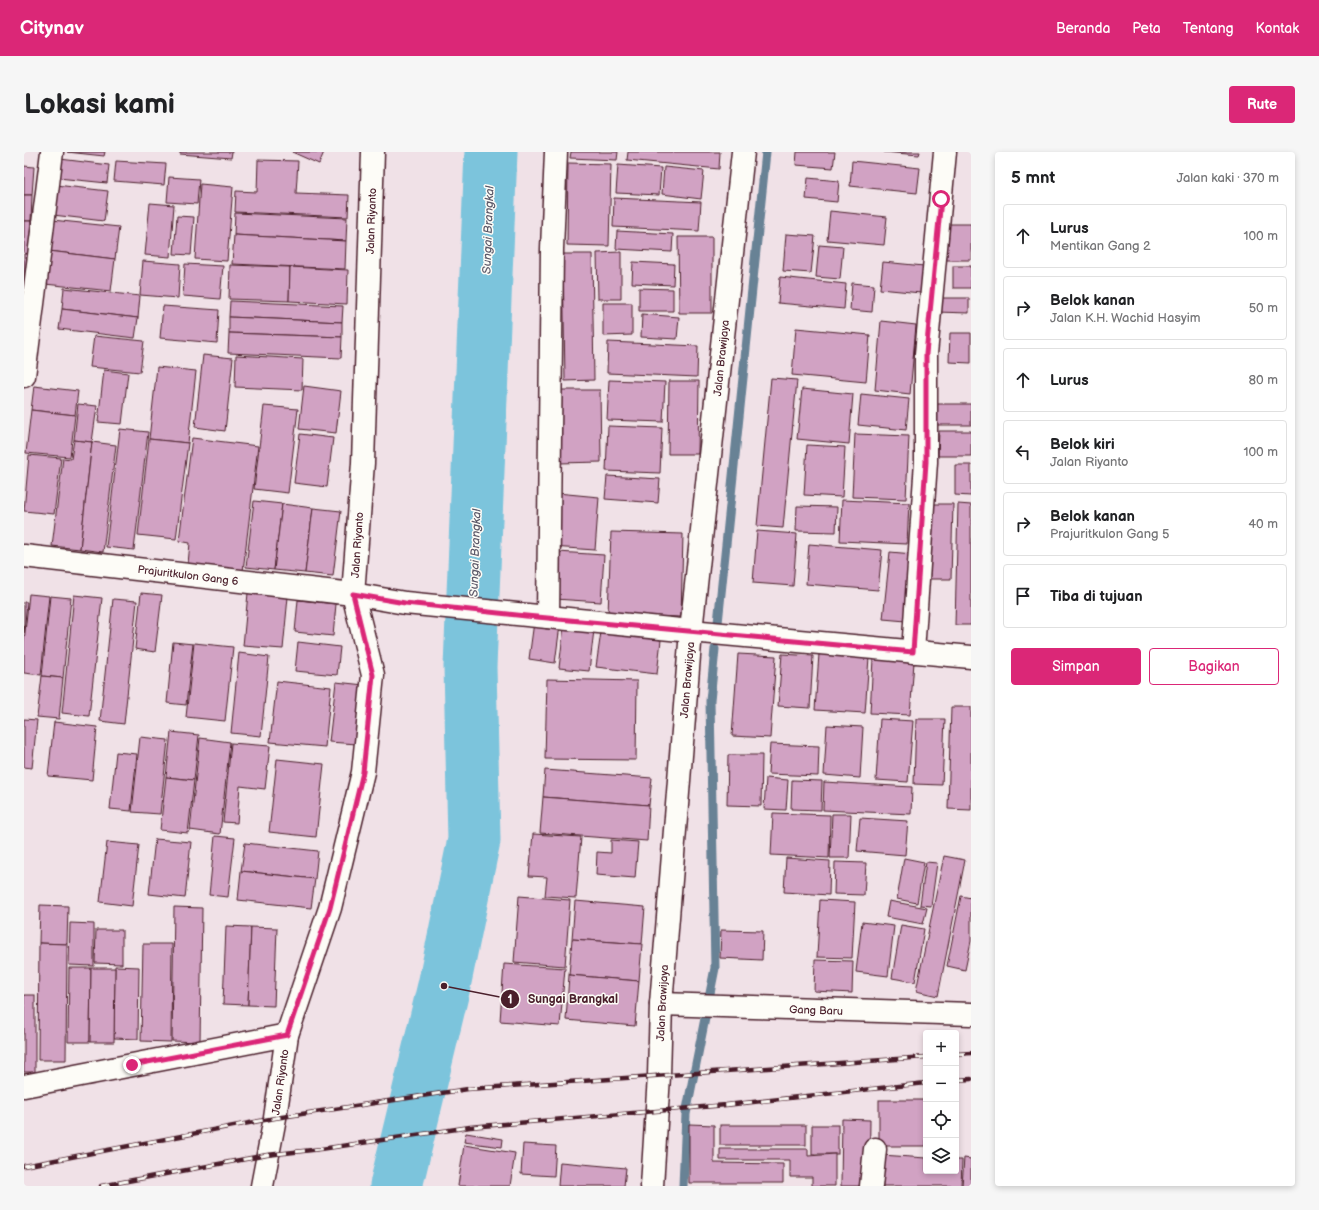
<!DOCTYPE html>
<html lang="id">
<meta charset="utf-8">
<style>
body{margin:0;font-family:"Balsamiq Sans",sans-serif;background:#f6f6f6;color:#202124}
.controls{position:absolute;right:12px;bottom:12px;display:grid;overflow:hidden;border-radius:4px;box-shadow:0 2px 6px #0003}
.controls button{width:36px;height:36px;display:grid;place-items:center;padding:0;border:0;border-bottom:1px solid #e0e0e0;background:#fff;color:#202124;font:20px sans-serif}
.stop{position:absolute;width:12px;height:12px;margin:-9px;border:3px solid #db2777;border-radius:50%;background:#fff}
.stop.end{background:#db2777;border-color:#fff;box-shadow:0 1px 4px #0008}
.list{margin:0;padding:0;list-style:none}
h2{display:flex;justify-content:space-between;align-items:center;height:52px;margin:0;padding:0 16px;font-size:17px}
h2 small{font-size:13px;font-weight:400;color:#757577}
.list li{display:grid;grid-template-columns:26px 1fr auto;gap:12px;align-items:center;box-sizing:border-box;height:64px;margin:0 8px 8px;padding:0 8px;border:1px solid #e0e0e0;border-radius:4px}
.list b{display:block;font-size:15px;white-space:nowrap}
.list p{margin:0;font-size:13px;white-space:nowrap;color:#757577}
.list em{font-size:13px;font-style:normal;color:#757577}
.actions{display:flex;gap:8px;padding:12px 16px}
.actions a{flex:1;padding:9px 0;border:1px solid #db2777;border-radius:4px;text-align:center;font-size:14px;color:#db2777}
.actions .main{background:#db2777;color:#fff}
.icon{flex:none;width:22px;height:22px;fill:none;stroke:currentColor;stroke-width:2;stroke-linecap:round;stroke-linejoin:round}
.map{position:relative;flex:none;width:947px;height:1034px;overflow:hidden;border-radius:4px}
header{display:flex;align-items:center;gap:24px;box-sizing:border-box;height:56px;padding:0 20px;background:#db2777;color:#fff}
header strong{font-size:19px}
nav{display:flex;gap:22px;margin-inline-start:auto;font-size:14px}
.intro{display:flex;align-items:center;justify-content:space-between;box-sizing:border-box;height:96px;padding:0 24px}
h1{margin:0;font-size:28px}
.button{padding:10px 18px;border-radius:4px;background:#db2777;color:#fff;font-size:14px;font-weight:700}
main{display:flex;gap:24px;padding:0 24px}
aside{flex:1;background:#fff;border-radius:4px;box-shadow:0 2px 6px #0003}
.map>svg:first-child{display:block}
.lines{fill:none;stroke-linecap:round;stroke-linejoin:round}
.stream{stroke:#688295;stroke-width:9}
.river{stroke:#7cc4dc;stroke-width:53}
.building{fill:#d1a2c3;stroke:#4a1f2b}
.street-casing{stroke:#4a1f2b;stroke-width:25}
.secondary-casing{stroke:#4a1f2b;stroke-width:25}
.street{stroke:#fdfcf7;stroke-width:22}
.secondary{stroke:#fdfcf7;stroke-width:22}
.rail-casing{stroke:#4a1f2b;stroke-width:4.5}
.rail{stroke:#fdfcf7;stroke-width:3;stroke-dasharray:9;stroke-linecap:butt}
.route{stroke:#db2777;stroke-width:5}
.labels{text-anchor:middle;stroke-width:3;stroke-linejoin:round;paint-order:stroke}
.street-label{font-size:11px;fill:#4a1f2b;stroke:#fdfcf7}
.water-label{font-size:12px;font-style:italic;fill:#5c5969;stroke:#fdfcf7}
.leader{fill:none;stroke:#4a1f2b;stroke-width:1.5}
.callout-dot{fill:#4a1f2b;stroke:#fdfcf7;stroke-width:1.5}
.mark-label{font-size:12px;text-anchor:middle;font-weight:bold;fill:#fff}
.callout-label{font-size:12px;text-anchor:middle;font-weight:bold;fill:#4a1f2b;stroke:#fdfcf7;stroke-width:3;stroke-linejoin:round;paint-order:stroke}
</style>
<header>
<strong>Citynav</strong>
<nav><a>Beranda</a><a>Peta</a><a>Tentang</a><a>Kontak</a></nav>
</header>
<div class="intro"><h1>Lokasi kami</h1><a class="button">Rute</a></div>
<main>
<div class="map">
<svg width="947" height="1034" viewBox="0 0 947 1034">
<rect width="100%" height="100%" fill="#f0e1e7"/>
<filter id="ink" filterUnits="userSpaceOnUse"><feTurbulence type="fractalNoise" baseFrequency=".025" numOctaves="2"/><feDisplacementMap in="SourceGraphic" scale="8" xChannelSelector="R" yChannelSelector="G"/><feConvolveMatrix kernelMatrix="1 2 1 2 8 2 1 2 1" color-interpolation-filters="sRGB"/></filter>
<g filter="url(#ink)">
<g class="lines">
<!-- stream -->
<g class="stream">
<polyline points="694,471 742,0"/>
<polyline points="659,1034 662,962 691,816 686,549 691,497"/>
</g>
<!-- river -->
<polyline class="river" points="372,1034 420,834 450,688 446,515 467,0"/>
</g>
<!-- building -->
<g class="building">
<polygon points="43,0 81,0 80,4"/>
<polygon points="156,0 208,0 207,6 156,2"/>
<polygon points="268,0 300,0 295,12"/>
<polygon points="547,0 594,0 593,8 546,6"/>
<polygon points="604,0 696,0 695,17 603,8"/>
<polygon points="773,0 811,0 809,16 772,13"/>
<polygon points="860,0 896,0 895,3"/>
<polygon points="36,7 85,13 83,31 34,26"/>
<polygon points="234,8 274,9 272,41 325,43 324,65 211,60 212,39 233,40"/>
<polygon points="92,9 142,12 140,33 90,29"/>
<polygon points="828,9 896,16 893,41 826,34"/>
<polygon points="544,11 587,12 585,94 543,93"/>
<polygon points="594,13 637,16 635,43 592,41"/>
<polygon points="0,14 10,15 8,43 0,43"/>
<polygon points="640,15 680,19 677,47 638,42"/>
<polygon points="145,25 175,27 173,52 143,50"/>
<polygon points="784,26 815,29 813,50 782,47"/>
<polygon points="176,32 209,35 203,109 171,107"/>
<polygon points="32,33 84,39 80,69 29,63"/>
<polygon points="0,43 8,43 7,69 0,69"/>
<polygon points="590,46 677,50 675,79 589,75"/>
<polygon points="126,51 150,53 146,105 121,103"/>
<polygon points="806,59 863,65 860,93 803,88"/>
<polygon points="211,61 323,66 322,89 210,83"/>
<polygon points="153,64 170,65 167,103 150,102"/>
<polygon points="28,68 95,75 91,107 25,99"/>
<polygon points="0,69 7,69 5,102 0,101"/>
<polygon points="923,72 947,72 947,108 922,108"/>
<polygon points="593,79 649,82 648,100 592,97"/>
<polygon points="762,82 791,84 787,121 759,119"/>
<polygon points="210,83 322,89 321,117 208,112"/>
<polygon points="654,85 688,85 688,161 655,161"/>
<polygon points="795,93 819,95 816,127 792,125"/>
<polygon points="25,99 91,107 87,139 21,132"/>
<polygon points="597,100 597,147 574,147 573,101"/>
<polygon points="0,102 3,102 2,129 0,129"/>
<polygon points="539,102 568,102 570,228 541,229"/>
<polygon points="119,109 156,112 154,146 116,143"/>
<polygon points="609,110 650,112 649,133 608,131"/>
<polygon points="859,110 900,114 897,141 856,137"/>
<polygon points="161,112 199,114 196,147 159,144"/>
<polygon points="206,113 266,115 265,149 205,147"/>
<rect x="929" y="114" width="18" height="22"/>
<polygon points="266,115 324,118 323,152 265,149"/>
<polygon points="756,125 822,132 820,157 754,151"/>
<polygon points="828,131 850,133 848,160 826,158"/>
<polygon points="40,136 116,144 114,166 38,157"/>
<polygon points="615,136 649,137 649,159 615,159"/>
<polygon points="912,146 945,146 945,161 912,160"/>
<polygon points="206,149 319,154 318,170 205,165"/>
<polygon points="579,151 608,151 608,183 579,184"/>
<polygon points="139,154 195,158 193,191 136,186"/>
<polygon points="38,157 114,166 111,186 35,177"/>
<polygon points="618,162 655,165 653,187 617,185"/>
<polygon points="205,165 318,170 318,185 205,181"/>
<polygon points="857,169 892,173 886,242 851,238"/>
<polygon points="772,176 846,183 842,230 768,223"/>
<polygon points="205,181 318,185 317,206 204,201"/>
<polygon points="926,181 947,181 947,211 925,210"/>
<polygon points="70,184 120,189 116,220 66,215"/>
<polygon points="584,190 674,194 673,225 583,221"/>
<polygon points="179,203 209,206 201,279 171,275"/>
<polygon points="212,203 279,207 278,238 211,235"/>
<polygon points="133,215 172,219 164,291 125,287"/>
<polygon points="80,218 104,221 98,272 74,270"/>
<polygon points="747,226 773,228 759,376 733,374"/>
<polygon points="585,228 641,230 639,270 583,268"/>
<polygon points="645,229 675,229 674,302 644,302"/>
<polygon points="10,234 54,239 51,263 7,258"/>
<polygon points="280,234 317,239 312,281 275,277"/>
<polygon points="778,237 829,242 825,292 773,287"/>
<polygon points="534,238 576,238 577,310 535,311"/>
<polygon points="837,242 885,247 882,278 834,273"/>
<polygon points="54,252 73,254 68,290 50,288"/>
<polygon points="912,252 947,252 947,273 911,273"/>
<polygon points="240,254 274,257 264,341 230,337"/>
<polygon points="7,258 51,263 46,305 2,301"/>
<polygon points="584,274 638,276 636,321 582,319"/>
<polygon points="96,277 124,280 110,398 82,395"/>
<polygon points="915,279 947,279 947,304 914,304"/>
<polygon points="276,282 309,286 303,335 270,331"/>
<polygon points="831,282 885,284 882,347 828,345"/>
<polygon points="168,286 234,294 219,419 164,412 166,391 155,389"/>
<polygon points="125,287 164,291 152,387 114,383"/>
<polygon points="50,288 68,290 56,397 28,394 39,306 47,307"/>
<polygon points="68,290 92,293 79,400 56,397"/>
<polygon points="783,293 821,295 818,345 780,343"/>
<polygon points="5,303 37,306 30,362 0,359"/>
<polygon points="931,313 947,313 947,344 931,343"/>
<polygon points="583,324 636,327 634,351 581,347"/>
<polygon points="533,341 575,345 571,398 528,395"/>
<polygon points="818,348 885,351 883,392 816,389"/>
<polygon points="230,349 258,352 250,418 222,415"/>
<polygon points="258,352 289,356 281,421 250,418"/>
<polygon points="907,352 929,352 927,427 905,427"/>
<polygon points="934,352 947,353 947,473 931,473"/>
<polygon points="773,354 813,355 812,380 772,379"/>
<polygon points="289,356 317,359 309,424 281,421"/>
<polygon points="733,379 773,382 769,434 729,431"/>
<polygon points="587,380 659,382 657,465 584,463"/>
<polygon points="785,392 858,398 854,438 782,432"/>
<polygon points="534,400 580,403 577,450 531,447"/>
<polygon points="866,400 889,402 882,469 859,467"/>
<polygon points="117,441 138,443 131,500 111,497"/>
<polygon points="224,441 264,445 259,497 219,494"/>
<polygon points="5,442 25,444 17,523 0,521 0,490"/>
<polygon points="50,443 78,446 65,564 38,561"/>
<polygon points="26,444 47,446 39,526 18,524"/>
<polygon points="89,447 113,449 100,572 76,569"/>
<polygon points="274,448 312,452 309,484 271,480"/>
<polygon points="0,450 3,450 0,481"/>
<polygon points="510,470 536,473 531,511 505,507"/>
<polygon points="540,474 570,478 565,519 535,516"/>
<polygon points="577,480 637,488 633,522 572,515"/>
<polygon points="149,490 169,492 162,553 143,551"/>
<polygon points="274,490 316,495 313,523 271,519"/>
<polygon points="170,491 209,495 201,569 162,565"/>
<polygon points="215,501 245,505 237,584 207,581"/>
<polygon points="714,502 752,504 746,586 708,584"/>
<polygon points="758,502 789,504 786,556 754,554"/>
<polygon points="795,502 845,505 841,561 791,558"/>
<polygon points="849,507 890,510 886,563 846,561"/>
<polygon points="18,524 39,526 35,567 13,565"/>
<polygon points="523,527 613,529 612,608 521,607"/>
<polygon points="253,529 307,535 301,595 246,590"/>
<polygon points="312,530 340,533 333,592 305,590"/>
<polygon points="927,555 947,555 947,658 924,657"/>
<polygon points="0,567 13,568 8,616 0,615"/>
<polygon points="856,567 889,569 884,630 852,628"/>
<polygon points="892,567 921,567 918,633 890,632"/>
<polygon points="30,570 73,575 68,628 24,624"/>
<polygon points="803,573 839,575 836,626 800,623"/>
<polygon points="147,580 175,583 170,628 142,625"/>
<polygon points="116,585 144,588 136,662 108,660"/>
<polygon points="176,586 206,590 196,682 166,678"/>
<polygon points="207,591 246,594 241,637 216,634 213,671 199,670"/>
<polygon points="746,592 795,594 794,624 744,622"/>
<polygon points="92,600 113,602 107,659 86,657"/>
<polygon points="704,603 738,603 737,654 703,653"/>
<polygon points="253,607 300,612 292,685 245,680"/>
<polygon points="521,618 628,626 625,653 519,645"/>
<polygon points="142,625 170,628 164,681 136,678"/>
<polygon points="742,626 764,628 762,658 740,657"/>
<polygon points="768,628 798,629 797,658 767,657"/>
<polygon points="800,630 888,635 887,662 799,658"/>
<polygon points="519,645 625,653 623,689 516,681"/>
<polygon points="749,661 806,663 805,706 747,703"/>
<polygon points="808,662 827,662 825,706 806,706"/>
<polygon points="836,666 884,669 881,703 833,699"/>
<polygon points="509,682 557,685 552,746 521,744 523,725 505,724"/>
<polygon points="191,684 211,686 204,745 185,743"/>
<polygon points="131,687 167,690 161,746 125,742"/>
<polygon points="587,688 614,690 611,726 572,723 573,700 587,701"/>
<polygon points="83,690 115,693 108,754 76,750"/>
<polygon points="221,691 294,699 291,727 217,719"/>
<polygon points="920,704 941,708 914,844 892,839"/>
<polygon points="762,706 806,709 805,743 760,740"/>
<polygon points="880,706 900,710 893,751 873,747"/>
<polygon points="811,710 842,711 840,743 810,742"/>
<polygon points="902,710 913,711 907,754 896,753"/>
<polygon points="217,719 291,727 287,756 214,748"/>
<polygon points="495,744 546,748 541,814 490,810"/>
<polygon points="937,744 947,746 947,789 941,818 923,814"/>
<polygon points="796,748 831,750 828,806 793,805"/>
<polygon points="551,749 621,755 618,792 548,787"/>
<polygon points="865,749 903,756 899,772 862,765"/>
<polygon points="16,753 44,754 43,792 15,791"/>
<polygon points="150,755 178,756 176,890 148,889"/>
<polygon points="838,770 870,774 864,824 832,820"/>
<polygon points="46,771 70,772 70,814 45,813"/>
<polygon points="877,773 900,777 891,830 868,826"/>
<polygon points="202,774 227,775 224,853 199,852"/>
<polygon points="227,775 253,776 250,854 224,853"/>
<polygon points="72,778 98,778 98,812 71,811"/>
<polygon points="697,778 739,779 738,808 696,806"/>
<polygon points="548,787 618,792 615,829 545,823"/>
<polygon points="15,791 43,792 42,908 14,908"/>
<polygon points="119,792 148,792 147,890 117,889"/>
<polygon points="791,808 829,809 828,841 790,839"/>
<polygon points="480,812 541,816 536,874 476,869"/>
<polygon points="91,814 115,815 114,887 90,886"/>
<polygon points="45,816 67,816 66,890 44,890"/>
<polygon points="67,816 91,816 90,890 66,890"/>
<polygon points="545,823 615,829 611,874 542,868"/>
<rect x="0" y="843" width="11" height="77"/>
<rect x="855" y="948" width="47" height="46"/>
<polygon points="818,967 846,968 845,1034 817,1034"/>
<polygon points="665,972 690,973 690,1011 759,1012 759,1031 665,1031"/>
<rect x="696" y="973" width="86" height="20"/>
<rect x="788" y="973" width="26" height="29"/>
<polygon points="442,981 479,987 478,995 440,990"/>
<polygon points="499,992 532,994 530,1024 497,1022"/>
<polygon points="440,993 491,1001 486,1034 434,1034"/>
<polygon points="696,997 784,997 784,1004 811,1002 811,1034 788,1034 788,1025 766,1025 766,1008 696,1008"/>
<polygon points="857,1003 902,1006 902,1019 932,1019 932,1008 938,1008 937,1034 855,1034"/>
<polygon points="940,1006 947,1007 947,1034 938,1034"/>
<polygon points="536,1010 602,1016 600,1034 534,1034"/>
</g>
<g class="lines">
<defs>
<g id="street">
<polyline points="0,224 28,0"/>
<polyline points="0,404 329,442 381,451 667,479"/>
<polyline points="524,465 528,97 532,0"/>
<polyline points="889,500 902,310 902,202 921,0"/>
<polyline points="637,852 947,862"/>
<polyline points="0,934 263,883"/>
<polyline points="238,1034 251,966 263,883 306,756 339,620 349,523 329,442 339,311 349,0"/>
<polyline points="847,1034 851,997"/>
</g>
<g id="secondary">
<polyline points="667,479 947,505"/>
<polyline points="628,1034 635,924 637,852 667,479 719,0"/>
</g>
</defs>
<!-- street casing -->
<use href="#street" class="street-casing"/>
<!-- secondary casing -->
<use href="#secondary" class="secondary-casing"/>
<!-- street -->
<use href="#street" class="street"/>
<!-- secondary -->
<use href="#secondary" class="secondary"/>
<defs>
<g id="rail">
<polyline points="932,902 947,901"/>
<polyline points="932,928 947,927"/>
<polyline points="0,1014 251,966 444,937 902,905"/>
<polyline points="77,1034 243,1003 297,997 446,975 702,953 902,931"/>
</g>
</defs>
<!-- rail casing -->
<use href="#rail" class="rail-casing"/>
<!-- rail -->
<use href="#rail" class="rail"/>
</g>
</g>
<g class="lines" filter="url(#ink)">
<!-- route -->
<polyline class="route" points="108,913 263,883 306,756 339,620 349,523 329,442 381,451 502,464 889,500 902,310 902,202 917,47"/>
</g>
<g class="labels">
<!-- street labels -->
<g class="street-label">
<text transform="translate(347 69) rotate(-88)" y="4">Jalan Riyanto</text>
<text transform="translate(697 206) rotate(-84)" y="4">Jalan Brawijaya</text>
<text transform="translate(333 393) rotate(-86)" y="4">Jalan Riyanto</text>
<text transform="translate(164 423) rotate(7)" y="4">Prajuritkulon Gang 6</text>
<text transform="translate(663 528) rotate(-85)" y="4">Jalan Brawijaya</text>
<text transform="translate(638 851) rotate(-87)" y="4">Jalan Brawijaya</text>
<text transform="translate(792 858) rotate(2)" y="4">Gang Baru</text>
<text transform="translate(256 930) rotate(-82)" y="4">Jalan Riyanto</text>
</g>
<!-- water labels -->
<g class="water-label">
<text transform="translate(464 78) rotate(-88)" y="4">Sungai Brangkal</text>
<text transform="translate(451 401) rotate(-88)" y="4">Sungai Brangkal</text>
</g>
</g>
<!-- callouts -->
<path class="leader" d="M420 834L486 847"/>
<g class="callout-dot">
<circle cx="420" cy="834" r="4"/>
<circle cx="486" cy="847" r="10"/>
</g>
<g class="mark-label">
<text x="486" y="851">1</text>
</g>
<g class="callout-label">
<text x="549" y="851">Sungai Brangkal</text>
</g>
</svg>
<div class="controls">
<button>+</button>
<button>−</button>
<button><svg class="icon" aria-label="locate" viewBox="0 0 24 24"><circle cx="12" cy="12" r="6"/><path d="M12 2v4M12 18v4M2 12h4M18 12h4"/></svg></button>
<button><svg class="icon" aria-label="layers" viewBox="0 0 24 24"><path d="M12 4l9 5-9 5-9-5zM3 14l9 5 9-5"/></svg></button>
</div>
<div class="stop" style="left:917px;top:47px"></div>
<div class="stop end" style="left:108px;top:913px"></div>
</div>
<aside>
<h2>5 mnt<small>Jalan kaki · 370 m</small></h2>
<ul class="list">
<li><svg class="icon" aria-label="ahead" viewBox="0 0 24 24"><path d="M12 20V5M6 11l6-6 6 6"/></svg><div><b>Lurus</b><p>Mentikan Gang 2</p></div><em>100 m</em></li>
<li><svg class="icon" aria-label="right" viewBox="0 0 24 24"><path d="M7 20v-9h11M14 6l5 5-5 5"/></svg><div><b>Belok kanan</b><p>Jalan K.H. Wachid Hasyim</p></div><em>50 m</em></li>
<li><svg class="icon" aria-label="ahead" viewBox="0 0 24 24"><path d="M12 20V5M6 11l6-6 6 6"/></svg><div><b>Lurus</b></div><em>80 m</em></li>
<li><svg class="icon" aria-label="left" viewBox="0 0 24 24"><path d="M17 20v-9H6M10 6l-5 5 5 5"/></svg><div><b>Belok kiri</b><p>Jalan Riyanto</p></div><em>100 m</em></li>
<li><svg class="icon" aria-label="right" viewBox="0 0 24 24"><path d="M7 20v-9h11M14 6l5 5-5 5"/></svg><div><b>Belok kanan</b><p>Prajuritkulon Gang 5</p></div><em>40 m</em></li>
<li><svg class="icon" aria-label="arrive" viewBox="0 0 24 24"><path d="M6 21V4h12l-3 4 3 4H6"/></svg><div><b>Tiba di tujuan</b></div></li>
</ul>
<div class="actions"><a class="main">Simpan</a><a>Bagikan</a></div>
</aside>
</main>
